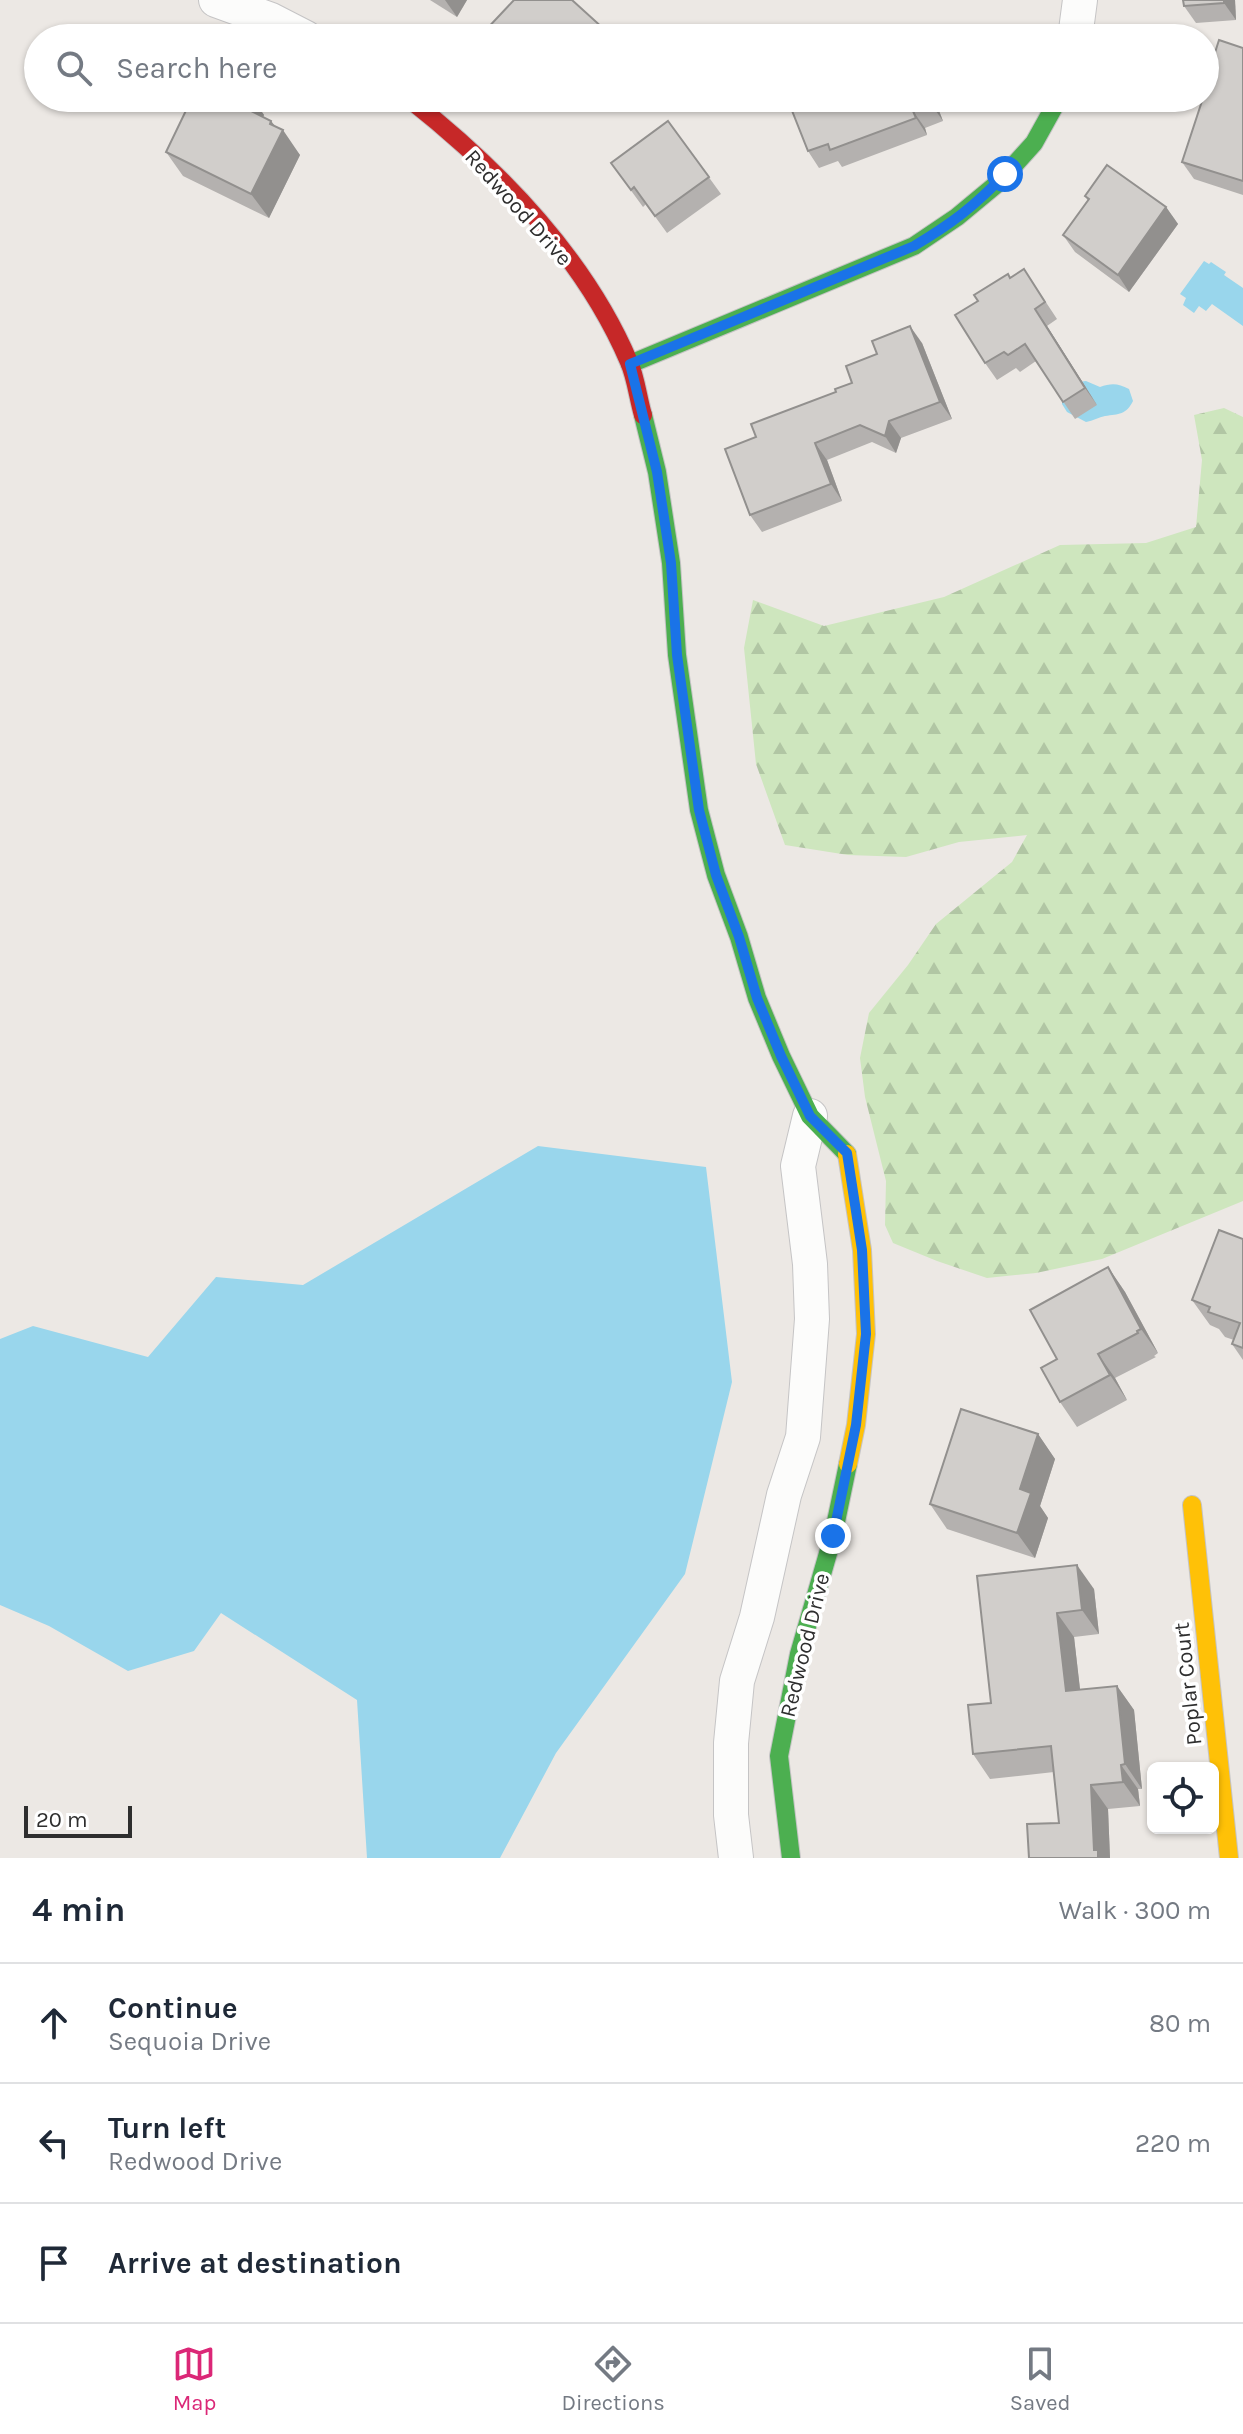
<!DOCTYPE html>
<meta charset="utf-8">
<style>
body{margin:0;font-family:Karla,sans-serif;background:#f6f6f7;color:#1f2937}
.controls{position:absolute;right:24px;bottom:24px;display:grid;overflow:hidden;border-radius:12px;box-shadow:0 2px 6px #0004}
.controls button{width:72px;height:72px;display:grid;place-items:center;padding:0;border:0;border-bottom:2px solid #e0e1e3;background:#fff;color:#1f2937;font:40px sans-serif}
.scale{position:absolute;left:24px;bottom:20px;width:108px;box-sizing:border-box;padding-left:8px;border:4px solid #2e2e2e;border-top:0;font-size:22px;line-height:28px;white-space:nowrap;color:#2e2e2e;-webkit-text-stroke:6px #fff;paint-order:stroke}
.stop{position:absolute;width:24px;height:24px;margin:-18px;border:6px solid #1a73e8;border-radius:50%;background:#fff}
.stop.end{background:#1a73e8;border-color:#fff;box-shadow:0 2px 8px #0008}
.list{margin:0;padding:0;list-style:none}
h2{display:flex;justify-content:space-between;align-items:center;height:104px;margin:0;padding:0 32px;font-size:34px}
h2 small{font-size:26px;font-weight:400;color:#747a83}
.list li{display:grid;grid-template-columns:52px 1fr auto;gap:24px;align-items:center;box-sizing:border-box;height:120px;padding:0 32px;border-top:2px solid #e0e1e3}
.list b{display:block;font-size:30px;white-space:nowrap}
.list p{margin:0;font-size:26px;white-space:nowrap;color:#747a83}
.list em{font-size:26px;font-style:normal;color:#747a83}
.icon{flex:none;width:44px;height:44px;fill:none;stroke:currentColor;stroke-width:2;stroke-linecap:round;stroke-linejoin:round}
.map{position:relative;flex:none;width:1243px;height:1858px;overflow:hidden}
.search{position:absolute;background:#fff;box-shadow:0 2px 6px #0004;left:24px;right:24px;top:24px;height:88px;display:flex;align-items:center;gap:20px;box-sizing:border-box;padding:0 28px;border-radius:44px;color:#747a83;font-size:30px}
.sheet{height:464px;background:#fff}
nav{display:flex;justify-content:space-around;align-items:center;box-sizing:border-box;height:112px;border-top:2px solid #e0e1e3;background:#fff;font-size:22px;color:#747a83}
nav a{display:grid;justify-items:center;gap:4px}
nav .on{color:#db2777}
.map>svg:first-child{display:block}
.forest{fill:url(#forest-firs)}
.water{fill:#99d6ec}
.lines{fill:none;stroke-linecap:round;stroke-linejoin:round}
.street-casing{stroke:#c5c4c5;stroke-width:36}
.fast-casing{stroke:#c5c4c5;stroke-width:20}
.slow-casing{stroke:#c5c4c5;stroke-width:20}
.jam-casing{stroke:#c5c4c5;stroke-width:20}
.street{stroke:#fcfcfb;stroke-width:34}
.fast{stroke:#4caf50;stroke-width:18}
.slow{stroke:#ffc107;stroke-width:18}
.jam{stroke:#c62828;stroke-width:18}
.wall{fill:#b4b1af}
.shaded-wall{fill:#92908e}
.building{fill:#d1cecb;stroke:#92908e;stroke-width:2}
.route{stroke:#1a73e8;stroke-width:10}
.labels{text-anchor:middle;stroke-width:7;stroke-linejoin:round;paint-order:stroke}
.street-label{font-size:22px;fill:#2e2e2e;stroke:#fff}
</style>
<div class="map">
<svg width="1243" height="1858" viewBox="0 0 1243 1858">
<defs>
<pattern id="forest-firs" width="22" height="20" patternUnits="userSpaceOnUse" patternTransform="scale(2)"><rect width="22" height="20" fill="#cee6be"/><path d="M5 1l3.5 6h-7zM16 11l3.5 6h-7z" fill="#b1c6a4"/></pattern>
</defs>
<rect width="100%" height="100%" fill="#ece8e4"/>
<!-- forest -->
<polygon class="forest" points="1224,408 1243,417 1243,1201 1102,1259 1036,1273 987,1278 937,1261 893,1243 885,1225 886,1181 865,1097 860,1058 869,1013 908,965 936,924 1012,862 1027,835 959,842 906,857 848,855 785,845 756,764 744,648 753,600 824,626 944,597 1060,545 1146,543 1196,527 1202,460 1194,415"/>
<!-- water -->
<g class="water">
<polygon points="1204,261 1209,264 1211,262 1226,272 1224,275 1243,288 1243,326 1212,304 1206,311 1199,306 1194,313 1183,305 1186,298 1180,294"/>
<path d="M1086,381L1100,387C1111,383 1118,383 1129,389L1133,401C1126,415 1119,414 1105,416C1099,417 1093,421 1086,422L1067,412L1062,404C1063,393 1075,382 1086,381Z"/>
<polygon points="538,1146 706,1167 732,1382 685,1574 556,1753 500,1858 367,1858 357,1700 221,1613 194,1651 128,1671 49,1626 0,1605 0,1339 33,1326 148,1357 216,1277 303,1285"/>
</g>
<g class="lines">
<defs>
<g id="street">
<polyline points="216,0 271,20 306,38"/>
<polyline points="1075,38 1080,0"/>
<polyline points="736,1858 731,1815 731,1743 737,1681 757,1617 784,1495 803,1437 812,1319 810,1264 798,1166 810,1116"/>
</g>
<g id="fast">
<polyline points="630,364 914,246 957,217 998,183 1034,143 1059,98"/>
<polyline points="643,415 657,472 671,563 677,655 699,810 716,875 739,937 757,998 781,1056 810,1116 847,1154"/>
<polyline points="791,1858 779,1756 799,1654 833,1536 848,1464"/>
</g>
<g id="slow">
<polyline points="847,1154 862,1250 866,1334 856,1425 848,1464"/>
<polyline points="1192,1505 1229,1858"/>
</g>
<path id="jam" d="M408,98C497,168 584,256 629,362C636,378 638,398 643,415"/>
</defs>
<!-- street casing -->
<use href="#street" class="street-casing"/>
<!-- fast casing -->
<use href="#fast" class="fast-casing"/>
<!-- slow casing -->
<use href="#slow" class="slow-casing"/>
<!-- jam casing -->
<use href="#jam" class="jam-casing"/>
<!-- street -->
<use href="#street" class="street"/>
<!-- fast -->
<use href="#fast" class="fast"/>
<!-- slow -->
<use href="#slow" class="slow"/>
<!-- jam -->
<use href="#jam" class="jam"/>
</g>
<!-- wall -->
<g class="wall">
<polygon points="430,0 467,0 457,17"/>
<polygon points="1183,0 1235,0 1236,20 1196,23 1184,6"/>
<polygon points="1243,48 1243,195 1194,179 1182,162"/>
<polygon points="192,98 252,98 264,115 263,117 271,121 300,155 269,218 183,176 166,152"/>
<polygon points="787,98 934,98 943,121 925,128 927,135 842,167 838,161 819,168 808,151"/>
<polygon points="668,121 721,194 667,233 646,204 643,207 611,163"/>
<polygon points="1085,196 1166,207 1178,224 1129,292 1075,252 1063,235 1088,201"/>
<polygon points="1024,269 1057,319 1047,326 1097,405 1075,419 1036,361 1020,372 1016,368 997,380 985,363 978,301"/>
<polygon points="922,343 952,419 901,438 896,453 872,442 827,460 842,501 762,532 750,515 756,437"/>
<polygon points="1243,1239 1243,1360 1232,1344 1234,1340 1225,1337 1219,1329 1210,1325 1192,1300"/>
<polygon points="1108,1267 1125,1292 1158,1353 1154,1356 1156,1357 1115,1378 1127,1400 1077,1427 1060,1402 1057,1359"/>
<polygon points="1038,1434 1055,1459 1040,1506 1048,1518 1035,1558 947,1529 930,1504"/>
<polygon points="977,1576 1094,1589 1099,1634 1074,1637 1080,1690 1117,1686 1134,1710 1142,1789 1138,1789 1140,1806 1108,1809 1110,1858 1029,1858 1059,1823 1054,1772 990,1779 973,1754 991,1703"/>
</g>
<!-- shaded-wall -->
<g class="shaded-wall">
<polygon points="445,0 467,0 457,17"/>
<polygon points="1224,0 1235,0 1236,20 1224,3"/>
<polygon points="604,29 610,38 596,38"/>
<polygon points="242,98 252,98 264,115 256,130 239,105"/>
<polygon points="929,98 934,98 943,121 931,104"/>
<polygon points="913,111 925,128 927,135 916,118"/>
<polygon points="271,121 281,135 283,130 300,155 269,218 251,194"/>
<polygon points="1166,207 1178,224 1129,292 1118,275"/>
<polygon points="1035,309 1047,326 1097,405 1085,388"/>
<polygon points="910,326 922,343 952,419 940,402"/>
<polygon points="889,421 901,438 896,453 885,436"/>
<polygon points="815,443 827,460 842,501 831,484"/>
<polygon points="1108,1267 1125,1292 1158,1353 1141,1329"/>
<polygon points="1098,1354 1115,1378 1127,1400 1110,1375"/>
<polygon points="1038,1434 1055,1459 1040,1506 1048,1518 1035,1558 1017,1533 1020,1489"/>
<polygon points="1077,1565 1094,1589 1099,1634 1082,1610"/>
<polygon points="1057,1613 1074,1637 1083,1715 1066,1691"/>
<polygon points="1117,1686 1134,1710 1142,1789 1125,1764"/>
<polygon points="1121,1765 1138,1789 1140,1806 1123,1782"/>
<polygon points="1091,1785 1108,1809 1110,1858 1098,1858 1094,1850"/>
</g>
<!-- building -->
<g class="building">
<polygon points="514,0 572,0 604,29 596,38 489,38 483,33"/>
<polygon points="1183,0 1224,0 1224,3 1184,6"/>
<polygon points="1219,40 1243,48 1243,181 1182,162 1203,98 1205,98 1205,84"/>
<polygon points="192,98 242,98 239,105 271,121 270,124 283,130 251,194 166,152"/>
<polygon points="787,98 929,98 931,104 913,111 916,118 830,150 828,144 808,151"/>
<polygon points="668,121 709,177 655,216 634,187 631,190 611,163"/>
<polygon points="1107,165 1166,207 1118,275 1063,235 1089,199 1085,196"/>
<polygon points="1024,269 1045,302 1035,309 1085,388 1063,402 1025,344 1008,355 1004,352 985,363 955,315 978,301 974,295 1008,274 1010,278"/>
<polygon points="910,326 940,402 889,421 885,436 860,425 815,443 831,484 750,515 725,449 756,437 751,424 836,392 835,389 852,383 846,366 877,354 872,341"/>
<polygon points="1219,1230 1243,1239 1243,1348 1232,1344 1240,1323 1208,1312 1210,1307 1192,1300"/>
<polygon points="1108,1267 1141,1329 1137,1331 1138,1333 1098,1354 1110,1375 1060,1402 1041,1368 1057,1359 1030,1310"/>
<polygon points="961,1409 1038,1434 1020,1489 1031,1493 1017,1533 930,1504"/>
<polygon points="1077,1565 1082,1610 1057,1613 1066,1691 1117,1686 1125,1764 1121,1765 1123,1782 1091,1785 1094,1850 1098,1850 1098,1858 1029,1858 1027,1824 1059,1823 1051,1746 973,1754 968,1705 991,1703 977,1576"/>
</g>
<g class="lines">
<!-- route -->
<path class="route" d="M833,1536L856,1425L866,1334L862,1250L847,1153L810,1116L781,1056L757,998L739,937L716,875L699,810L677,655L671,563L657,472L630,364L914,246C951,224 975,206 1005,174"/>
</g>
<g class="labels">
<!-- street labels -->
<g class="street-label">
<text transform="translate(519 207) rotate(48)" y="8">Redwood Drive</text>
<text transform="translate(804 1645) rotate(-76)" y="8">Redwood Drive</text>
<text transform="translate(1187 1684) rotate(-96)" y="8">Poplar Court</text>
</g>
</g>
</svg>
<div class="controls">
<button><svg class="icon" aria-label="locate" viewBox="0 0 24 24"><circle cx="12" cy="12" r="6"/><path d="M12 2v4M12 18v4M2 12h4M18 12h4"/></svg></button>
</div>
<div class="scale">20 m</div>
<div class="stop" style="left:1005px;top:174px"></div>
<div class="stop end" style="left:833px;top:1536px"></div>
<div class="search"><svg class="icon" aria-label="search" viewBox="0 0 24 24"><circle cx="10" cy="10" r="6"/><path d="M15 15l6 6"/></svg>Search here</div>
</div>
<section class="sheet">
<h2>4 min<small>Walk · 300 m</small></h2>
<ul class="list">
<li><svg class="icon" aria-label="ahead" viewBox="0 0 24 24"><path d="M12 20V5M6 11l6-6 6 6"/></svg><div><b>Continue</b><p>Sequoia Drive</p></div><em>80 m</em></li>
<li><svg class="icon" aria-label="left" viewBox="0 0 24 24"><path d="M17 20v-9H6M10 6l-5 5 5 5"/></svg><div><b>Turn left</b><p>Redwood Drive</p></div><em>220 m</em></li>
<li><svg class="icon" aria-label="arrive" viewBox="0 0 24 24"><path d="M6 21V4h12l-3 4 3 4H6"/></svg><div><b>Arrive at destination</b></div></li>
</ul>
</section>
<nav>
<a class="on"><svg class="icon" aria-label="map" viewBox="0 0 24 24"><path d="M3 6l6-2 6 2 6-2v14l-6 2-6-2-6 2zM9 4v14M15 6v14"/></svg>Map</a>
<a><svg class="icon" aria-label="directions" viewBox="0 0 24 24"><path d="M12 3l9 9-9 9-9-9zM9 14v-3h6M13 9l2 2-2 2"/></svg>Directions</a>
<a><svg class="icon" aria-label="saved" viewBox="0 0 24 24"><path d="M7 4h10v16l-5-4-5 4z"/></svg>Saved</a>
</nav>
